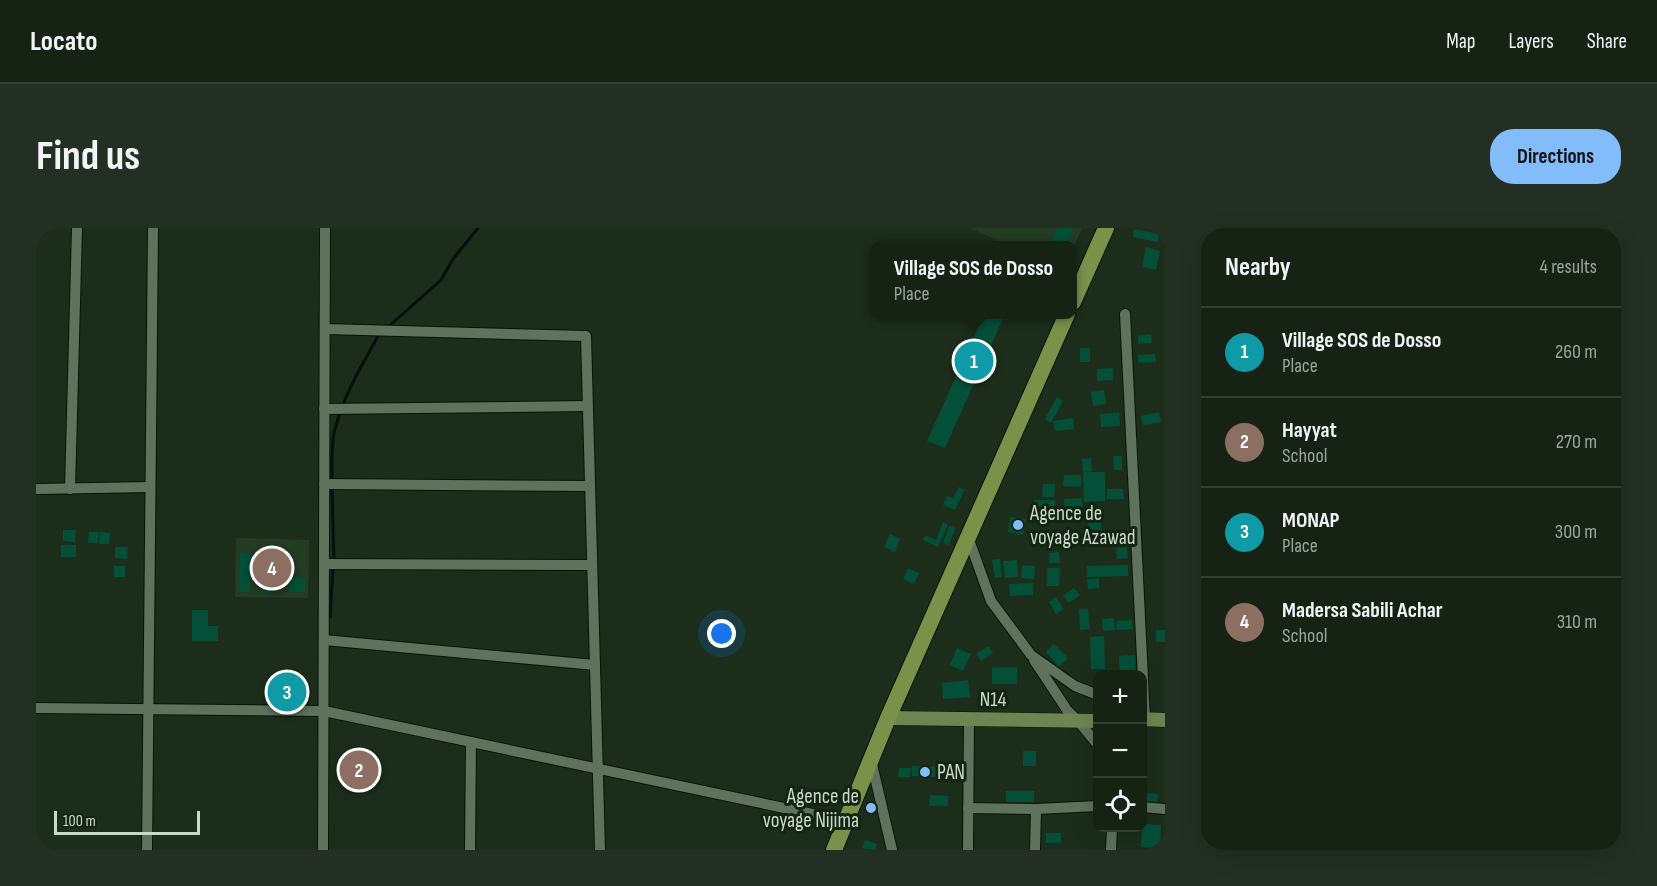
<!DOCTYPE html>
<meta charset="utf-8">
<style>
body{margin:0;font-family:"Sofia Sans Condensed",sans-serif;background:#222f22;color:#f1f3f6}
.controls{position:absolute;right:18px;bottom:18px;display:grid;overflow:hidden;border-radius:12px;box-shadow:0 6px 24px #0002}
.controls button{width:54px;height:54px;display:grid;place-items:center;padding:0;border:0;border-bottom:2px solid #343f34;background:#152214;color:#f1f3f6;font:30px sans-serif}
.scale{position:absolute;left:18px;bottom:15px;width:146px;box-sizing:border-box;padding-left:6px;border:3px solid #ccd7cb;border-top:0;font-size:16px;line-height:21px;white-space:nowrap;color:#ccd7cb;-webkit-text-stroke:4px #122412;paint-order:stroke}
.you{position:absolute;left:686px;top:406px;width:21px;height:21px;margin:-15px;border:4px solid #fff;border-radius:50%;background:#1a73e8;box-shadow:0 0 0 9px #1a73e833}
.badge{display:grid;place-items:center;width:39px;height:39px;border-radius:50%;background:#82bcfa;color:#fff;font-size:20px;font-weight:700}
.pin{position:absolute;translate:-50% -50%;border:3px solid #fff;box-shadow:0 2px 6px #0006}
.popup{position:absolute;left:834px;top:13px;width:207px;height:78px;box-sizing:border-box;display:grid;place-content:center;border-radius:12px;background:#152214;filter:drop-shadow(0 2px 4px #0005);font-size:20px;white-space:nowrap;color:#9da4a0}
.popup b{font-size:22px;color:#f1f3f6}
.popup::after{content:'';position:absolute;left:50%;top:100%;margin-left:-12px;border:12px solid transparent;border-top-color:#152214}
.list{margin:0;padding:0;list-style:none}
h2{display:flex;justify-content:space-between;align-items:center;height:78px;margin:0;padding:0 24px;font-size:26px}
h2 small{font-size:20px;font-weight:400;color:#9da4a0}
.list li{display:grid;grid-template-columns:39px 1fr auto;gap:18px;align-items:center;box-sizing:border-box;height:90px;padding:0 24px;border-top:2px solid #343f34}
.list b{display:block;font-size:22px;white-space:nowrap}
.list p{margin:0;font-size:20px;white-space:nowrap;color:#9da4a0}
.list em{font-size:20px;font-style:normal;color:#9da4a0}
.icon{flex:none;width:33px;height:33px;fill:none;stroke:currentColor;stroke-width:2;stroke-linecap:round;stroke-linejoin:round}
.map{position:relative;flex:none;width:1129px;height:622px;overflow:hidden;border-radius:24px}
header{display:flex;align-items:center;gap:36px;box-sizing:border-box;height:84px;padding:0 30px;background:#152214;border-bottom:2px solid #343f34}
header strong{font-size:28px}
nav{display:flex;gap:33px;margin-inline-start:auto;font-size:21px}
.intro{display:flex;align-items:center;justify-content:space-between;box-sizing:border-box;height:144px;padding:0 36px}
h1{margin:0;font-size:42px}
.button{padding:15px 27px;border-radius:24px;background:#82bcfa;color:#111;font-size:21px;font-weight:700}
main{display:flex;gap:36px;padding:0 36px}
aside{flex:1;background:#152214;border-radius:24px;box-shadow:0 6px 24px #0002}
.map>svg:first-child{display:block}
.built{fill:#243b24}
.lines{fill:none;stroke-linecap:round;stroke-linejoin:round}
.stream{stroke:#00110f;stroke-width:3}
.building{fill:#044f38}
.minor-casing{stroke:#051605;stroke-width:12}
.major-casing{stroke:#051605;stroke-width:15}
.highway-casing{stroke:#051605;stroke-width:18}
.minor{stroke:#5e725d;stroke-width:10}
.major{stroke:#6f8551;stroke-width:14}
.highway{stroke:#7b9149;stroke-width:16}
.poi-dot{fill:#82bcfa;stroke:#122412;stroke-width:2}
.labels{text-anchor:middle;stroke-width:6;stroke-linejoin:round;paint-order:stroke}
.poi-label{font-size:21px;fill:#ccd7cb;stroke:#122412;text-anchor:start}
.street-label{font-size:21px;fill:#ccd7cb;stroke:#122412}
</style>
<header>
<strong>Locato</strong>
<nav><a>Map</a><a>Layers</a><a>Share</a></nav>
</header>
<div class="intro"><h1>Find us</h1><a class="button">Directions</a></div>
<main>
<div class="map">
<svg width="1129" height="622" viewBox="0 0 1129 622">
<rect width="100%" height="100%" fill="#1c2e1b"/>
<!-- built -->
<g class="built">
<polygon points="934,0 1046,0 1037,20 1037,18 972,17"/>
<polygon points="200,310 273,312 272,370 199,369"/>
</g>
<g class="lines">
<!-- stream -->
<g class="stream">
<polyline points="352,99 405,52 417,31 442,0"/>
<path d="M296,253C296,237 295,220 298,205C306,171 324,140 341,110L345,105"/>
<polyline points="296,259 298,333"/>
<polyline points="294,389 297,340"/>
</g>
</g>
<!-- building -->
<g class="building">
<polygon points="1021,0 1037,0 1029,18 1013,18"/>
<polygon points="1098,1 1123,6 1122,14 1097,9"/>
<polygon points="1110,19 1124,23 1120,42 1106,39"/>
<polygon points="948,86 969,86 909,220 891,213"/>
<polygon points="1115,106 1116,115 1102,116 1102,108"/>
<rect x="1044" y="120" width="10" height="14"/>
<polygon points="1119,126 1120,134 1102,135 1102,127"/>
<polygon points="1077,140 1077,152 1061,153 1061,141"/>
<polygon points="1068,162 1070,176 1057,178 1055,164"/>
<polygon points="1021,169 1027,173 1015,195 1009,191"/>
<polygon points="1083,184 1084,198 1065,199 1064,186"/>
<polygon points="1123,184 1125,194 1107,197 1105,188"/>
<polygon points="1037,190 1038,201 1019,203 1017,193"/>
<polygon points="1077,228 1086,228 1086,242 1078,242"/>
<polygon points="1055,230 1056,243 1047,244 1046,231"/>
<polygon points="1047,244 1069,244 1069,273 1048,274"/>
<polygon points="1028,247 1045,247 1045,259 1027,258"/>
<polygon points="1007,256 1019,256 1018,269 1006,269"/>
<polygon points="923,259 928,262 919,282 907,277 911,268 917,271"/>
<polygon points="1071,261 1087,261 1088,271 1071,271"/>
<polygon points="1046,270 1047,284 1029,285 1028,271"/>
<polygon points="998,272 1019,272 1019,287 999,288"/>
<polygon points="1064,287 1066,303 1053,304 1051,288"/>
<polygon points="974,289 990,291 987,307 972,304"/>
<polygon points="907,294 912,297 902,319 887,312 889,307 900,312"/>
<polygon points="913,298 919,300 913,317 907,315"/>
<polygon points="27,302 40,302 39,314 27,313"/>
<polygon points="53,304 63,304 62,315 52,315"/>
<polygon points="64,304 74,305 73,316 63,316"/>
<polygon points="854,306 864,311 859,324 848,319"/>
<rect x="25" y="317" width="15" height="12"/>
<polygon points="79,319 92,319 91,331 79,330"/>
<polygon points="1091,319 1092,330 1081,331 1080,320"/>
<polygon points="1023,324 1024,335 1013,335 1013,325"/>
<polygon points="204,326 215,326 214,364 203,364"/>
<polygon points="964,331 966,349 959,350 956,332"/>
<polygon points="981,332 982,349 969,350 967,333"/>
<polygon points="986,337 999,338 998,351 985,350"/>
<polygon points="1092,337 1092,348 1051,349 1051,338"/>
<rect x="78" y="338" width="11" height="11"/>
<polygon points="872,340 883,345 878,356 867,351"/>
<polygon points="1011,340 1024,340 1023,358 1011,358"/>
<polygon points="263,348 263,351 269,351 269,364 254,364 254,351 259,351 259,349"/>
<polygon points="1063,350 1063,360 1052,361 1051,351"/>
<rect x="225" y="353" width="12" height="12"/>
<polygon points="997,355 997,367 974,368 973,356"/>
<polygon points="1038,360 1044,367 1033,375 1027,368"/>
<polygon points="1020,369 1028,381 1020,386 1013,374"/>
<polygon points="1043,381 1052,381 1054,401 1044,402"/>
<polygon points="156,382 172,382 172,398 182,398 182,413 156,413"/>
<polygon points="1078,390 1079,402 1067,403 1066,391"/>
<polygon points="1096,392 1097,401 1081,402 1080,393"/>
<rect x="1120" y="402" width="9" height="12"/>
<polygon points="1068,408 1069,441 1055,441 1054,409"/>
<polygon points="1018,416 1032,430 1023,439 1010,424"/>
<polygon points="952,418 957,425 945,433 940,426"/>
<polygon points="921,420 935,426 927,443 914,437"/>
<polygon points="1099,427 1100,445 1084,446 1083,428"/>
<polygon points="981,439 981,456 956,456 956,440"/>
<polygon points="932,452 934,469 907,471 906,455"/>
<rect x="987" y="523" width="13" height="15"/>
<polygon points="876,538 903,539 902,549 876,548"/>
<polygon points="863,540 875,540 874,549 862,549"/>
<rect x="970" y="563" width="28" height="11"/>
<polygon points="1106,565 1122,566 1121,574 1106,573"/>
<polygon points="894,567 912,568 912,578 893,578"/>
<polygon points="1106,596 1125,597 1124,620 1105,619"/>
<rect x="1010" y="605" width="15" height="10"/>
<polygon points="829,612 841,616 839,622 826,620"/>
</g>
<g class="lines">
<defs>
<g id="minor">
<polyline points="1089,86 1109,491 1106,493"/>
<polyline points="289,101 550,108 564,622"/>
<polyline points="288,181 551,178"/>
<polyline points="288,256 554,258"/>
<polyline points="0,261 114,259"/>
<polyline points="34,261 41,0"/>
<polyline points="932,309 955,373 995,427 1039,458 1062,467"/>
<polyline points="288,336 556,337"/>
<polyline points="288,412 559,437"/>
<polyline points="998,432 1031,482 1043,494 1062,517"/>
<polyline points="0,480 288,483 810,593"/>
<polyline points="835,532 856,622"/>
<polyline points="1106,579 1129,581"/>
<polyline points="932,580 1000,581 1062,578"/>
<polyline points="111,622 117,0"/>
<polyline points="287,622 289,0"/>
<polyline points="434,622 435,514"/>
<polyline points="932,622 933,492"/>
<polyline points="999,622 1000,581"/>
<polyline points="1075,622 1076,600"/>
</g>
<g id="major">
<polyline points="852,490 1062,493"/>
<polyline points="1106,491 1129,492"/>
</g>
<g id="highway">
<polyline points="1037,74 1070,0"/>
<polyline points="798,622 852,490 1031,86"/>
</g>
</defs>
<!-- minor casing -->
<use href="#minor" class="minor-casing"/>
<!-- major casing -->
<use href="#major" class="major-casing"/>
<!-- highway casing -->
<use href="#highway" class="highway-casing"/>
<!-- minor -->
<use href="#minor" class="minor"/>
<!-- major -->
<use href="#major" class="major"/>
<!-- highway -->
<use href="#highway" class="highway"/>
</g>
<!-- markers -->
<g class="poi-dot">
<circle cx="982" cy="297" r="6"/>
<circle cx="889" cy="544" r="6"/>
<circle cx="835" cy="580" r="6"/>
</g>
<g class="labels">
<!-- poi labels -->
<g class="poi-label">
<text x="994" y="292">Agence de<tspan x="994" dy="24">voyage Azawad</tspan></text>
<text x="901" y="551">PAN</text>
<text x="823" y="575" text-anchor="end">Agence de<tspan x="823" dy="24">voyage Nijima</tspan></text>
</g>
<!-- street labels -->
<g class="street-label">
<text transform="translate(957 471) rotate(1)" y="7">N14</text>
</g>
</g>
</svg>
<div class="controls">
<button>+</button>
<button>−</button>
<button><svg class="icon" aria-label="locate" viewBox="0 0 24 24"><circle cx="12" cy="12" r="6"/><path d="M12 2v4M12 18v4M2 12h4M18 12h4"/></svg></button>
</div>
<div class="scale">100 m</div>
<div class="you"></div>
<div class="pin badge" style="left:938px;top:133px;background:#0f9aa8">1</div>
<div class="popup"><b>Village SOS de Dosso</b>Place</div>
<div class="pin badge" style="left:323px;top:542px;background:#8d6e63">2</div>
<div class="pin badge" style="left:251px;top:464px;background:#0f9aa8">3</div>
<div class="pin badge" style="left:236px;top:340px;background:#8d6e63">4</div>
</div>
<aside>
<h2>Nearby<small>4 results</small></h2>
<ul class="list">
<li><span class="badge" style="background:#0f9aa8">1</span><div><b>Village SOS de Dosso</b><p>Place</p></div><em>260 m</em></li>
<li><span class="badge" style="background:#8d6e63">2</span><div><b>Hayyat</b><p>School</p></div><em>270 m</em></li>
<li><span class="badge" style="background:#0f9aa8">3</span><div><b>MONAP</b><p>Place</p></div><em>300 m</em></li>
<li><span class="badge" style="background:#8d6e63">4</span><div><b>Madersa Sabili Achar</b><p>School</p></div><em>310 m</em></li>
</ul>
</aside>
</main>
